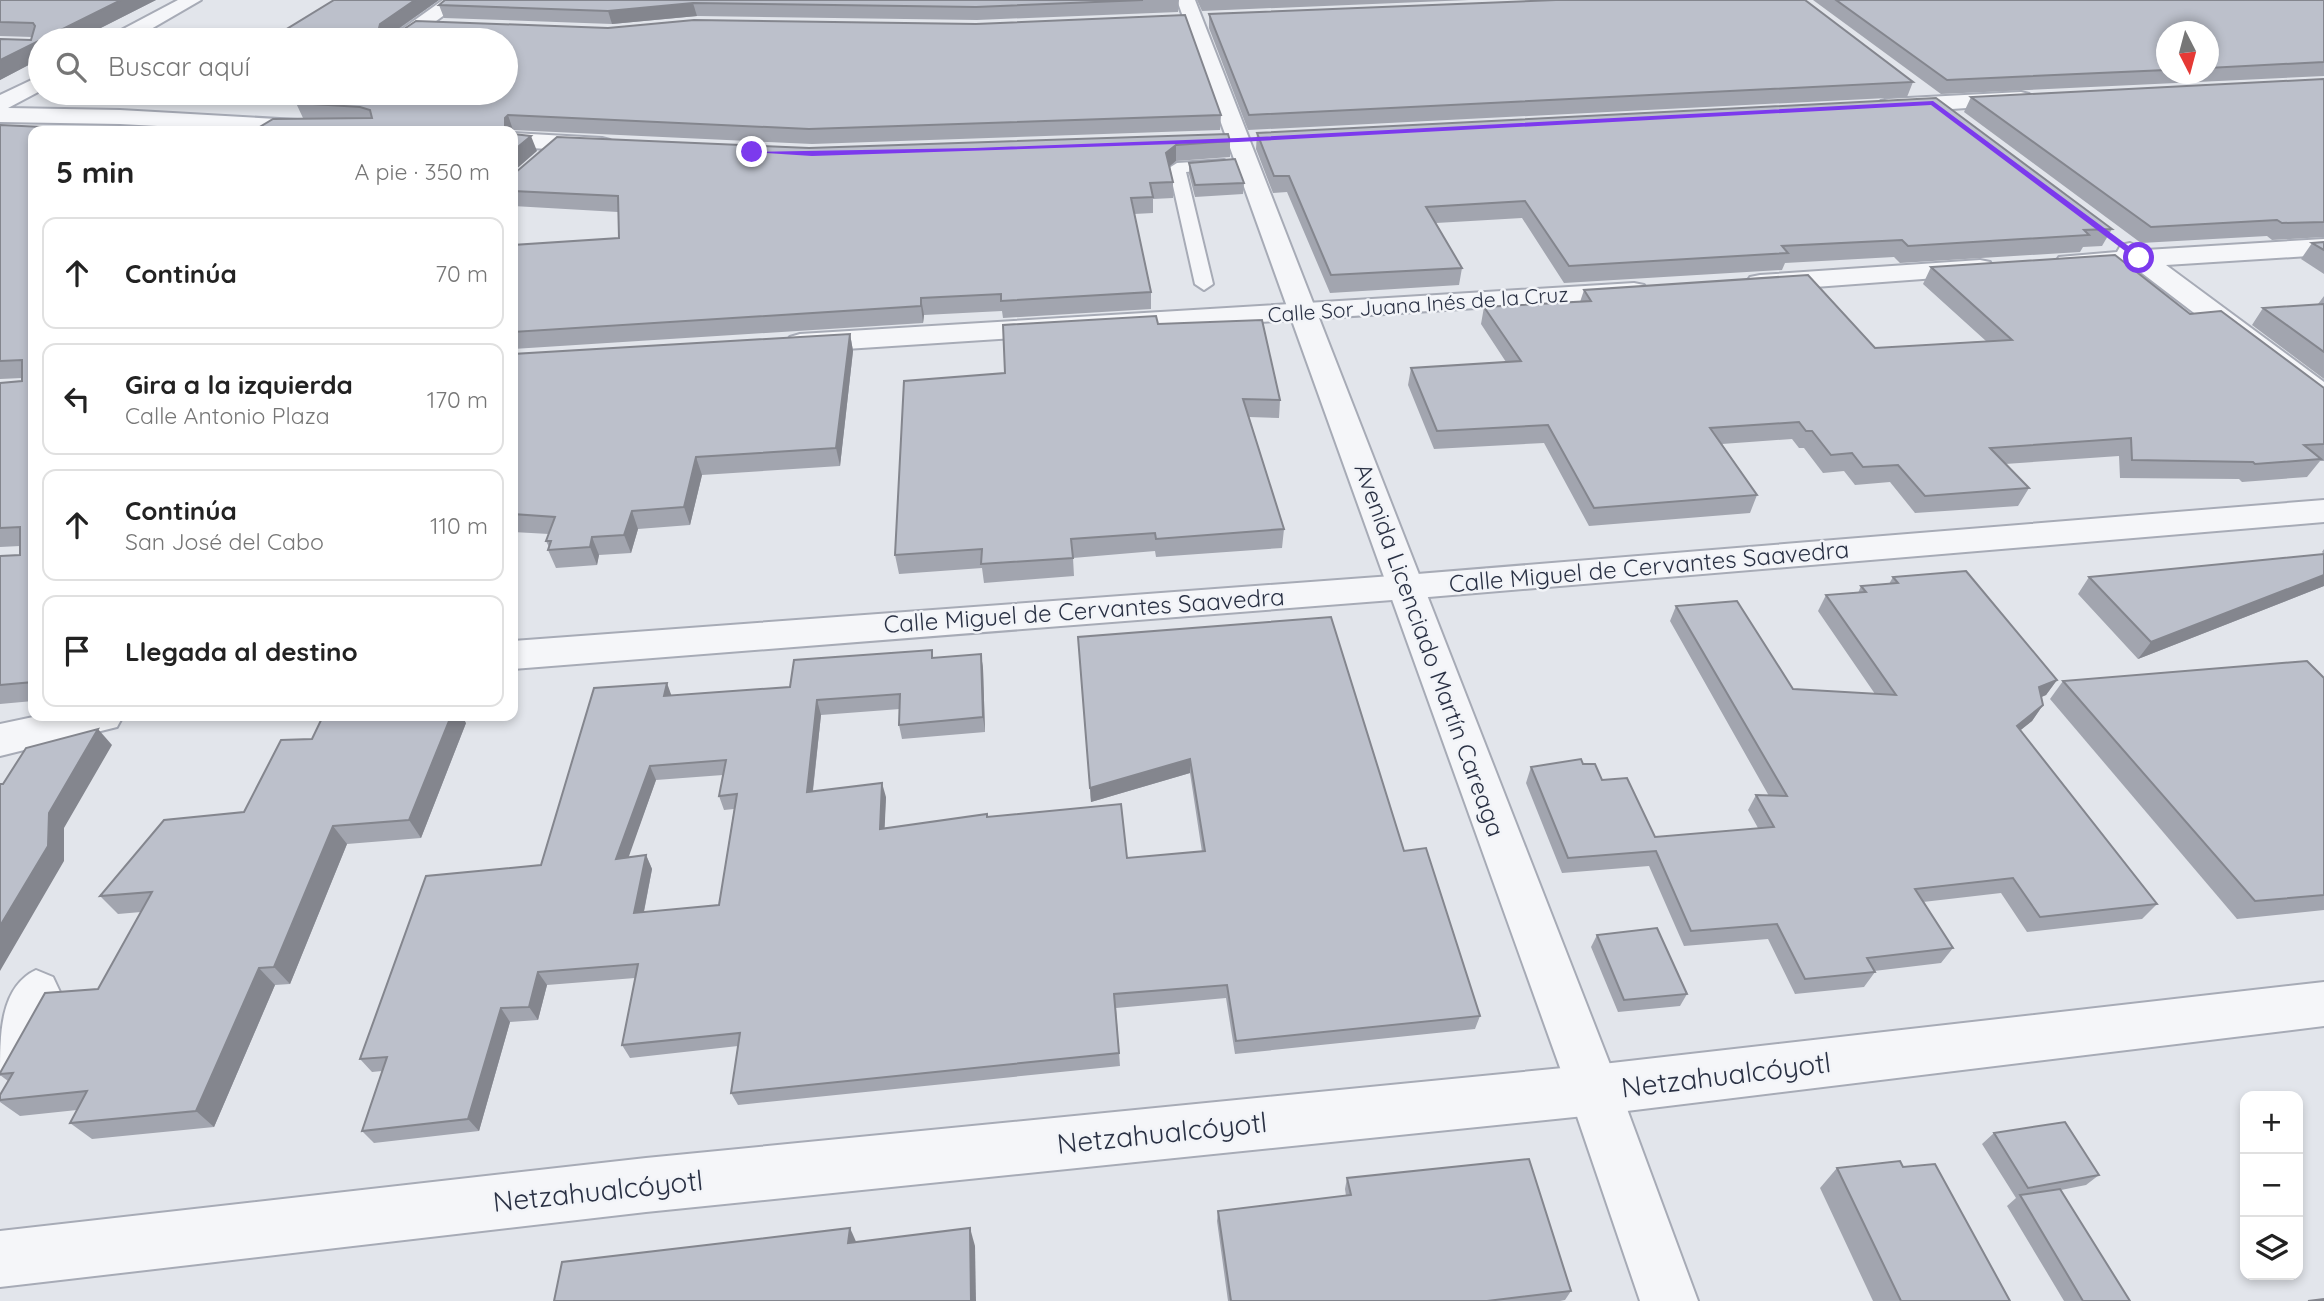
<!DOCTYPE html>
<html lang="es">
<meta charset="utf-8">
<style>
body{margin:0;font-family:Quicksand,sans-serif;background:#f6f6f6;color:#222}
.controls{position:absolute;right:21px;bottom:21px;display:grid;overflow:hidden;border-radius:14px;box-shadow:0 4px 10px #0003}
.controls button{width:63px;height:63px;display:grid;place-items:center;padding:0;border:0;border-bottom:2px solid #e0e0e0;background:#fff;color:#222;font:35px sans-serif}
.compass{position:absolute;left:2156px;top:21px;width:63px;height:63px;border-radius:50%;background:#fff;box-shadow:0 4px 10px #0003;rotate:174deg}
.stop{position:absolute;width:21px;height:21px;margin:-16px;border:5px solid #7c3aed;border-radius:50%;background:#fff}
.stop.end{background:#7c3aed;border-color:#fff;box-shadow:0 2px 7px #0008}
.list{margin:0;padding:0;list-style:none}
h2{display:flex;justify-content:space-between;align-items:center;height:91px;margin:0;padding:0 28px;font-size:30px}
h2 small{font-size:23px;font-weight:400;color:#767676}
.list li{display:grid;grid-template-columns:46px 1fr auto;gap:21px;align-items:center;box-sizing:border-box;height:112px;margin:0 14px 14px;padding:0 14px;border:2px solid #e0e0e0;border-radius:14px}
.list b{display:block;font-size:26px;white-space:nowrap}
.list p{margin:0;font-size:23px;white-space:nowrap;color:#767676}
.list em{font-size:23px;font-style:normal;color:#767676}
.icon{flex:none;width:38px;height:38px;fill:none;stroke:currentColor;stroke-width:2;stroke-linecap:round;stroke-linejoin:round}
.map{position:relative;flex:none;width:2324px;height:1301px;overflow:hidden}
.search{position:absolute;background:#fff;box-shadow:0 4px 10px #0003;left:28px;top:28px;width:490px;height:77px;display:flex;align-items:center;gap:18px;box-sizing:border-box;padding:0 24px;border-radius:38px;color:#767676;font-size:26px}
.panel{position:absolute;background:#fff;box-shadow:0 4px 10px #0003;left:28px;top:126px;width:490px;height:595px;border-radius:14px}
.map>svg:first-child{display:block}
.lines{fill:none;stroke-linecap:round;stroke-linejoin:round}
.service-casing{stroke:#a7abb6;stroke-width:4}
.minor-casing{stroke:#a7abb6;stroke-width:4}
.tertiary-casing{stroke:#a7abb6;stroke-width:4}
.service{fill:#f5f6f9;fill-rule:evenodd}
.minor{fill:#f5f6f9;fill-rule:evenodd}
.tertiary{fill:#f5f6f9;fill-rule:evenodd}
.wall{fill:#a2a5af;fill-rule:evenodd}
.shaded-wall{fill:#84868e}
.building{fill:#bcc0cb;stroke:#84868e;stroke-width:2;fill-rule:evenodd}
.route{fill:#7c3aed}
.labels{text-anchor:middle;stroke-width:5;stroke-linejoin:round;paint-order:stroke}
.far-street-label{font-size:21px;fill:#2a3144;stroke:#f2f4f8}
.street-label{font-size:24px;fill:#2a3144;stroke:#f2f4f8}
.near-street-label{font-size:28px;fill:#2a3144;stroke:#f2f4f8}
</style>
<div class="map">
<svg width="2324" height="1301" viewBox="0 0 2324 1301">
<rect width="100%" height="100%" fill="#e2e5eb"/>
<g class="lines">
<defs>
<polygon id="service" points="1224,160 1232,165 1230,168 1186,172 1213,284 1204,290 1195,284 1169,168 1177,163"/>
<g id="minor">
<polygon points="2021,92 2029,94 2032,99 2029,104 1889,113 1881,111 1878,106 1881,101 1889,99"/>
<polygon points="2324,239 2324,255 2166,265 2324,382 2324,406 2313,404 2134,267 2068,271 2059,269 2055,263 2059,257 2117,252 2121,245 2130,243 2146,250"/>
<polygon points="1980,260 1990,262 1993,268 1990,274 1760,291 1750,289 1746,283 1750,277 1760,275"/>
<polygon points="1634,283 1644,285 1648,291 1644,297 800,352 790,349 785,343 790,337 800,334"/>
<polygon points="2324,500 2324,522 1405,599 513,669 513,641 1405,575"/>
<polygon points="38,716 123,716 117,727 0,756 0,724"/>
<path d="M36,970L53,977L60,992L18,1068L0,1074C0,1034 0,987 36,970Z"/>
<polygon points="2324,982 2324,1026 1594,1115 646,1212 0,1287 0,1231 646,1158 1594,1065"/>
</g>
<g id="tertiary">
<polygon points="178,0 201,0 132,40 107,40 110,36"/>
<polygon points="443,0 465,0 410,40 387,40"/>
<polygon points="1177,0 1195,0 1620,1090 1698,1301 1640,1301 1568,1090"/>
<polygon points="40,76 40,91 8,108 120,110 366,124 374,126 377,131 251,131 120,124 0,122 0,95"/>
<polygon points="513,133 602,138 610,140 614,145 610,150 602,152 513,147"/>
</g>
</defs>
<!-- service casing -->
<use href="#service" class="service-casing"/>
<!-- minor casing -->
<use href="#minor" class="minor-casing"/>
<!-- tertiary casing -->
<use href="#tertiary" class="tertiary-casing"/>
<!-- service -->
<use href="#service" class="service"/>
<!-- minor -->
<use href="#minor" class="minor"/>
<!-- tertiary -->
<use href="#tertiary" class="tertiary"/>
</g>
<!-- wall -->
<g class="wall">
<polygon points="0,0 156,0 77,40 40,40 40,59 0,80 0,39 31,40 32,37 0,36"/>
<polygon points="334,0 439,0 399,29 1221,115 1220,130 812,144 513,130 253,131 312,118 303,118 296,103 506,40 280,40 277,35"/>
<polygon points="445,0 1179,0 1178,12 977,20 697,16 612,24 444,18 439,5"/>
<polygon points="1197,0 1469,0 1202,11"/>
<path d="M1813,0H2324V76L1941,94ZM2166,32H2208V74H2166Z"/>
<polygon points="1209,14 1913,82 1907,97 1248,130 1209,28"/>
<polygon points="2324,79 2324,237 2272,240 2267,236 2141,243 1964,112 1971,97"/>
<polygon points="0,125 33,131 33,701 0,704 0,556 20,555 20,546 0,547 0,383 22,381 22,378 0,379"/>
<polygon points="1257,133 2112,229 2102,246 2083,247 2080,252 1900,263 1894,257 1785,263 1782,270 1564,283 1522,218 1436,223 1462,268 1459,285 1330,293 1287,192 1273,193 1256,149"/>
<polygon points="1230,141 1230,157 1176,161 1170,166 1173,182 1173,198 1153,199 1153,213 1134,214 1151,292 1151,309 1003,318 1002,311 924,315 923,323 513,349 513,245 619,238 618,212 513,206 513,174 809,148"/>
<polygon points="1189,163 1244,183 1243,194 1195,197 1189,174"/>
<polygon points="2324,242 2324,274 2301,259 2312,243"/>
<polygon points="1931,267 2190,314 2324,388 2324,461 2320,461 2307,477 2242,482 2239,479 2120,478 2119,456 2005,464 2029,488 2018,506 1915,513 1890,482 1855,485 1844,471 1823,473 1804,448 1799,448 1792,439 1722,444 1757,495 1750,513 1589,526 1544,443 1434,449 1408,385 1411,368 1506,362 1481,324 1484,307 1580,302 1584,290 1875,348 1986,341 1923,284"/>
<polygon points="2324,296 2324,379 2252,325 2263,308 2318,304"/>
<polygon points="1158,324 1280,400 1279,418 1249,417 1284,529 1282,548 1156,557 1155,551 1073,558 1074,576 984,583 982,568 899,574 895,555 1005,373"/>
<polygon points="850,334 853,351 840,466 702,475 690,525 638,529 631,553 599,555 597,565 556,568 548,550 549,547 546,541 549,534 513,532 513,354"/>
<polygon points="2324,549 2324,586 2138,659 2078,594 2089,577 2324,554 2322,552"/>
<polygon points="1893,577 2057,680 2046,695 2041,697 2043,705 2032,721 2020,730 2157,904 2142,919 2027,932 2001,893 1923,902 1953,948 1941,963 1874,971 1875,972 1864,987 1795,994 1768,939 1684,946 1649,866 1562,873 1526,783 1531,767 1583,764 1602,780 1655,837 1758,828 1748,810 1756,795 1769,796 1670,621 1676,606 1793,689 1875,694 1818,611 1826,595 1858,593 1861,586 1889,584"/>
<path d="M1078,637L1404,851L1480,1016L1475,1029L1235,1054L1226,998L1116,1008L1120,1066L738,1105L731,1093L738,1046L630,1058L622,1045L635,978L547,985L538,1020L510,1022L479,1131L374,1143L362,1131L382,1071L372,1072L360,1059L541,865L672,696L790,687L934,658L981,654L983,669L985,732L902,739L899,725L900,709L821,715L813,791L886,797L884,828L988,817L1127,858L1202,852L1190,773L1091,802ZM723,775L719,796L724,810L734,809L719,905L644,912L652,869L646,855L628,857L656,780Z"/>
<polygon points="2324,678 2324,910 2237,919 2050,699 2063,681"/>
<polygon points="466,723 421,838 347,844 290,984 275,985 214,1127 92,1139 70,1123 77,1110 20,1116 0,1102 0,1095 8,1081 0,1075 98,989 141,912 118,914 100,896 244,812 312,739"/>
<polygon points="1597,935 1687,994 1680,1006 1618,1012 1591,947"/>
<polygon points="1994,1133 2099,1175 2086,1185 2061,1190 2130,1301 2064,1301 2007,1206 2016,1198 1982,1144"/>
<polygon points="1903,1167 2010,1301 1873,1301 1820,1188 1837,1168"/>
<polygon points="1347,1178 1571,1291 1565,1300 1560,1301 1228,1301 1217,1221 1218,1211 1346,1196 1345,1189"/>
</g>
<!-- shaded-wall -->
<g class="shaded-wall">
<polygon points="121,0 156,0 77,40 40,40 40,59 0,80 0,60"/>
<polygon points="415,0 439,0 385,38 379,28 380,24"/>
<polygon points="693,3 697,16 612,24 608,11"/>
<polygon points="508,115 513,130 512,131 505,131 505,118"/>
<polygon points="531,136 537,151 513,172 513,151"/>
<polygon points="1176,145 1176,161 1166,169 1166,153"/>
<polygon points="921,298 924,315 923,323 921,306"/>
<polygon points="850,334 853,351 840,466 836,448"/>
<polygon points="696,457 702,475 690,525 684,507"/>
<polygon points="632,511 638,529 631,553 624,535"/>
<polygon points="592,537 599,555 597,565 590,547"/>
<polygon points="2324,575 2324,586 2138,659 2151,642"/>
<polygon points="981,654 983,669 985,732 983,717"/>
<polygon points="2057,680 2046,695 2028,703 2039,687"/>
<polygon points="667,683 672,697 664,696"/>
<polygon points="817,700 821,715 811,806 807,792"/>
<polygon points="2043,705 2032,721 2006,742 2017,726"/>
<polygon points="451,716 462,716 466,723 421,838 409,820"/>
<polygon points="98,729 112,745 64,828 64,861 0,971 0,926 49,813"/>
<polygon points="1190,759 1190,773 1091,802 1090,788"/>
<polygon points="650,766 656,780 623,873 616,859"/>
<polygon points="882,783 886,797 884,843 880,829"/>
<polygon points="333,826 347,844 290,984 274,967"/>
<polygon points="646,855 652,869 641,926 634,913"/>
<polygon points="259,968 275,985 214,1127 196,1111"/>
<polygon points="538,972 547,985 538,1020 529,1007"/>
<polygon points="501,1008 510,1022 479,1131 468,1119"/>
<polygon points="850,1228 858,1246 848,1243"/>
<polygon points="970,1228 975,1246 976,1301 971,1301"/>
</g>
<!-- building -->
<g class="building">
<polygon points="0,0 121,0 0,60 0,39 31,40 35,26 33,23 0,22"/>
<polygon points="334,0 415,0 380,24 379,28 404,29 416,21 608,28 694,20 976,24 1185,15 1221,115 809,129 508,115 505,118 505,131 253,131 273,119 372,118 370,110 360,107 296,103 312,93 506,93 506,40 391,40 392,40 277,35"/>
<polygon points="445,0 1143,0 976,7 693,3 608,11 439,5"/>
<polygon points="1556,0 1805,0 1913,82 1249,115 1209,14"/>
<polygon points="1836,0 2324,0 2324,62 2208,68 2208,32 2166,32 2166,70 1947,80"/>
<polygon points="2324,79 2324,222 2282,223 2277,220 2151,227 1971,97"/>
<polygon points="1936,98 2112,229 2084,230 2089,235 1908,246 1902,240 1782,246 1788,253 1569,266 1525,201 1426,207 1462,268 1331,275 1289,176 1274,176 1257,133"/>
<polygon points="0,125 130,131 33,131 33,682 0,685 0,556 20,555 20,527 0,528 0,383 22,381 22,360 0,361"/>
<polygon points="513,134 531,136 513,151"/>
<polygon points="1228,134 1230,141 1176,145 1166,153 1173,182 1150,183 1153,197 1131,198 1151,292 1001,301 1001,294 921,298 921,306 513,332 513,245 619,238 618,196 513,191 513,174 515,173 557,137 809,148"/>
<polygon points="1235,159 1244,183 1195,185 1189,163"/>
<polygon points="2324,242 2324,250 2312,243"/>
<polygon points="2115,255 2190,314 2221,311 2324,388 2324,444 2304,445 2321,459 2255,464 2253,462 2132,460 2131,438 1990,448 2029,488 1925,496 1898,465 1863,467 1852,453 1831,455 1812,431 1806,431 1799,422 1710,428 1757,495 1594,508 1548,425 1437,431 1411,368 1521,361 1484,307 1591,301 1584,290 1808,275 1875,348 2012,340 1931,267"/>
<polygon points="2324,304 2324,352 2263,308"/>
<polygon points="1156,316 1158,324 1262,320 1280,400 1243,399 1284,529 1156,539 1155,533 1071,539 1073,558 981,564 982,549 895,555 904,381 1005,373 1003,325"/>
<polygon points="850,334 836,448 696,457 684,507 632,511 624,535 592,537 590,547 548,550 551,541 546,541 555,517 513,514 513,354"/>
<polygon points="2324,554 2324,575 2151,642 2089,577"/>
<polygon points="1966,571 2057,680 2039,687 2043,705 2017,726 2157,904 2040,917 2013,878 1915,889 1953,948 1867,958 1875,972 1805,979 1777,924 1691,931 1656,851 1568,858 1531,767 1581,759 1583,764 1595,764 1602,780 1627,778 1655,837 1774,827 1756,795 1787,796 1676,606 1737,601 1793,689 1896,695 1826,595 1866,592 1861,586 1898,583 1893,577"/>
<path d="M1331,617L1404,851L1426,848L1480,1016L1236,1041L1227,985L1114,994L1119,1053L731,1093L740,1033L622,1045L638,964L538,972L529,1007L501,1008L468,1119L362,1131L387,1057L360,1059L426,876L541,865L594,688L667,683L664,696L790,687L794,660L932,650V658L981,654L983,717L899,725L900,694L817,700L807,792L882,783L880,829L987,814V817L1121,804L1127,858L1205,851L1190,759L1090,788L1078,637ZM726,760L719,796L737,794L719,905L634,913L646,855L616,859L650,766Z"/>
<polygon points="2307,661 2324,678 2324,895 2255,901 2063,681"/>
<polygon points="323,716 451,716 409,820 333,826 274,967 259,968 196,1111 70,1123 87,1091 0,1100 0,1095 13,1073 0,1074 0,1073 45,993 98,989 152,892 100,896 164,820 244,812 281,740 312,739"/>
<polygon points="98,729 49,813 48,846 0,926 0,784 3,784 26,748"/>
<polygon points="1657,928 1687,994 1624,1000 1597,935"/>
<polygon points="2065,1122 2099,1175 2028,1188 1994,1133"/>
<polygon points="1529,1159 1571,1291 1487,1301 1231,1301 1218,1211 1351,1195 1347,1178"/>
<polygon points="1900,1161 1903,1167 1935,1164 2010,1301 1901,1301 1837,1168"/>
<polygon points="2060,1189 2130,1301 2083,1301 2020,1195"/>
<polygon points="850,1228 848,1243 970,1228 971,1301 554,1301 562,1262"/>
<polygon points="2324,1299 2324,1301 2308,1301"/>
</g>
<!-- route -->
<polygon class="route" points="1933,101 2142,256 2142,260 2137,260 1931,105 1238,142 812,156 749,152 975,148 1238,138"/>
<g class="labels">
<!-- far-street labels -->
<g class="far-street-label">
<text transform="translate(1418 305) rotate(-4)" y="7">Calle Sor Juana Inés de la Cruz</text>
</g>
<!-- street labels -->
<g class="street-label">
<text transform="translate(1649 567) rotate(-5)" y="8">Calle Miguel de Cervantes Saavedra</text>
<text transform="translate(1084 611) rotate(-4)" y="8">Calle Miguel de Cervantes Saavedra</text>
<text transform="translate(1429 650) rotate(70)" y="8">Avenida Licenciado Martín Careaga</text>
</g>
<!-- near-street labels -->
<g class="near-street-label">
<text transform="translate(1726 1075) rotate(-7)" y="10">Netzahualcóyotl</text>
<text transform="translate(1162 1133) rotate(-6)" y="10">Netzahualcóyotl</text>
<text transform="translate(598 1191) rotate(-6)" y="10">Netzahualcóyotl</text>
</g>
</g>
</svg>
<div class="controls">
<button>+</button>
<button>−</button>
<button><svg class="icon" aria-label="layers" viewBox="0 0 24 24"><path d="M12 4l9 5-9 5-9-5zM3 14l9 5 9-5"/></svg></button>
</div>
<svg class="compass" viewBox="-18 -18 36 36"><path d="M0-13l5 13h-10z" fill="#e53935"/><path d="M0 13l5-13h-10z" fill="#767676"/></svg>
<div class="stop" style="left:2139px;top:258px"></div>
<div class="stop end" style="left:752px;top:152px"></div>
<div class="search"><svg class="icon" aria-label="search" viewBox="0 0 24 24"><circle cx="10" cy="10" r="6"/><path d="M15 15l6 6"/></svg>Buscar aquí</div>
<section class="panel">
<h2>5 min<small>A pie · 350 m</small></h2>
<ul class="list">
<li><svg class="icon" aria-label="ahead" viewBox="0 0 24 24"><path d="M12 20V5M6 11l6-6 6 6"/></svg><div><b>Continúa</b></div><em>70 m</em></li>
<li><svg class="icon" aria-label="left" viewBox="0 0 24 24"><path d="M17 20v-9H6M10 6l-5 5 5 5"/></svg><div><b>Gira a la izquierda</b><p>Calle Antonio Plaza</p></div><em>170 m</em></li>
<li><svg class="icon" aria-label="ahead" viewBox="0 0 24 24"><path d="M12 20V5M6 11l6-6 6 6"/></svg><div><b>Continúa</b><p>San José del Cabo</p></div><em>110 m</em></li>
<li><svg class="icon" aria-label="arrive" viewBox="0 0 24 24"><path d="M6 21V4h12l-3 4 3 4H6"/></svg><div><b>Llegada al destino</b></div></li>
</ul>
</section>
</div>
